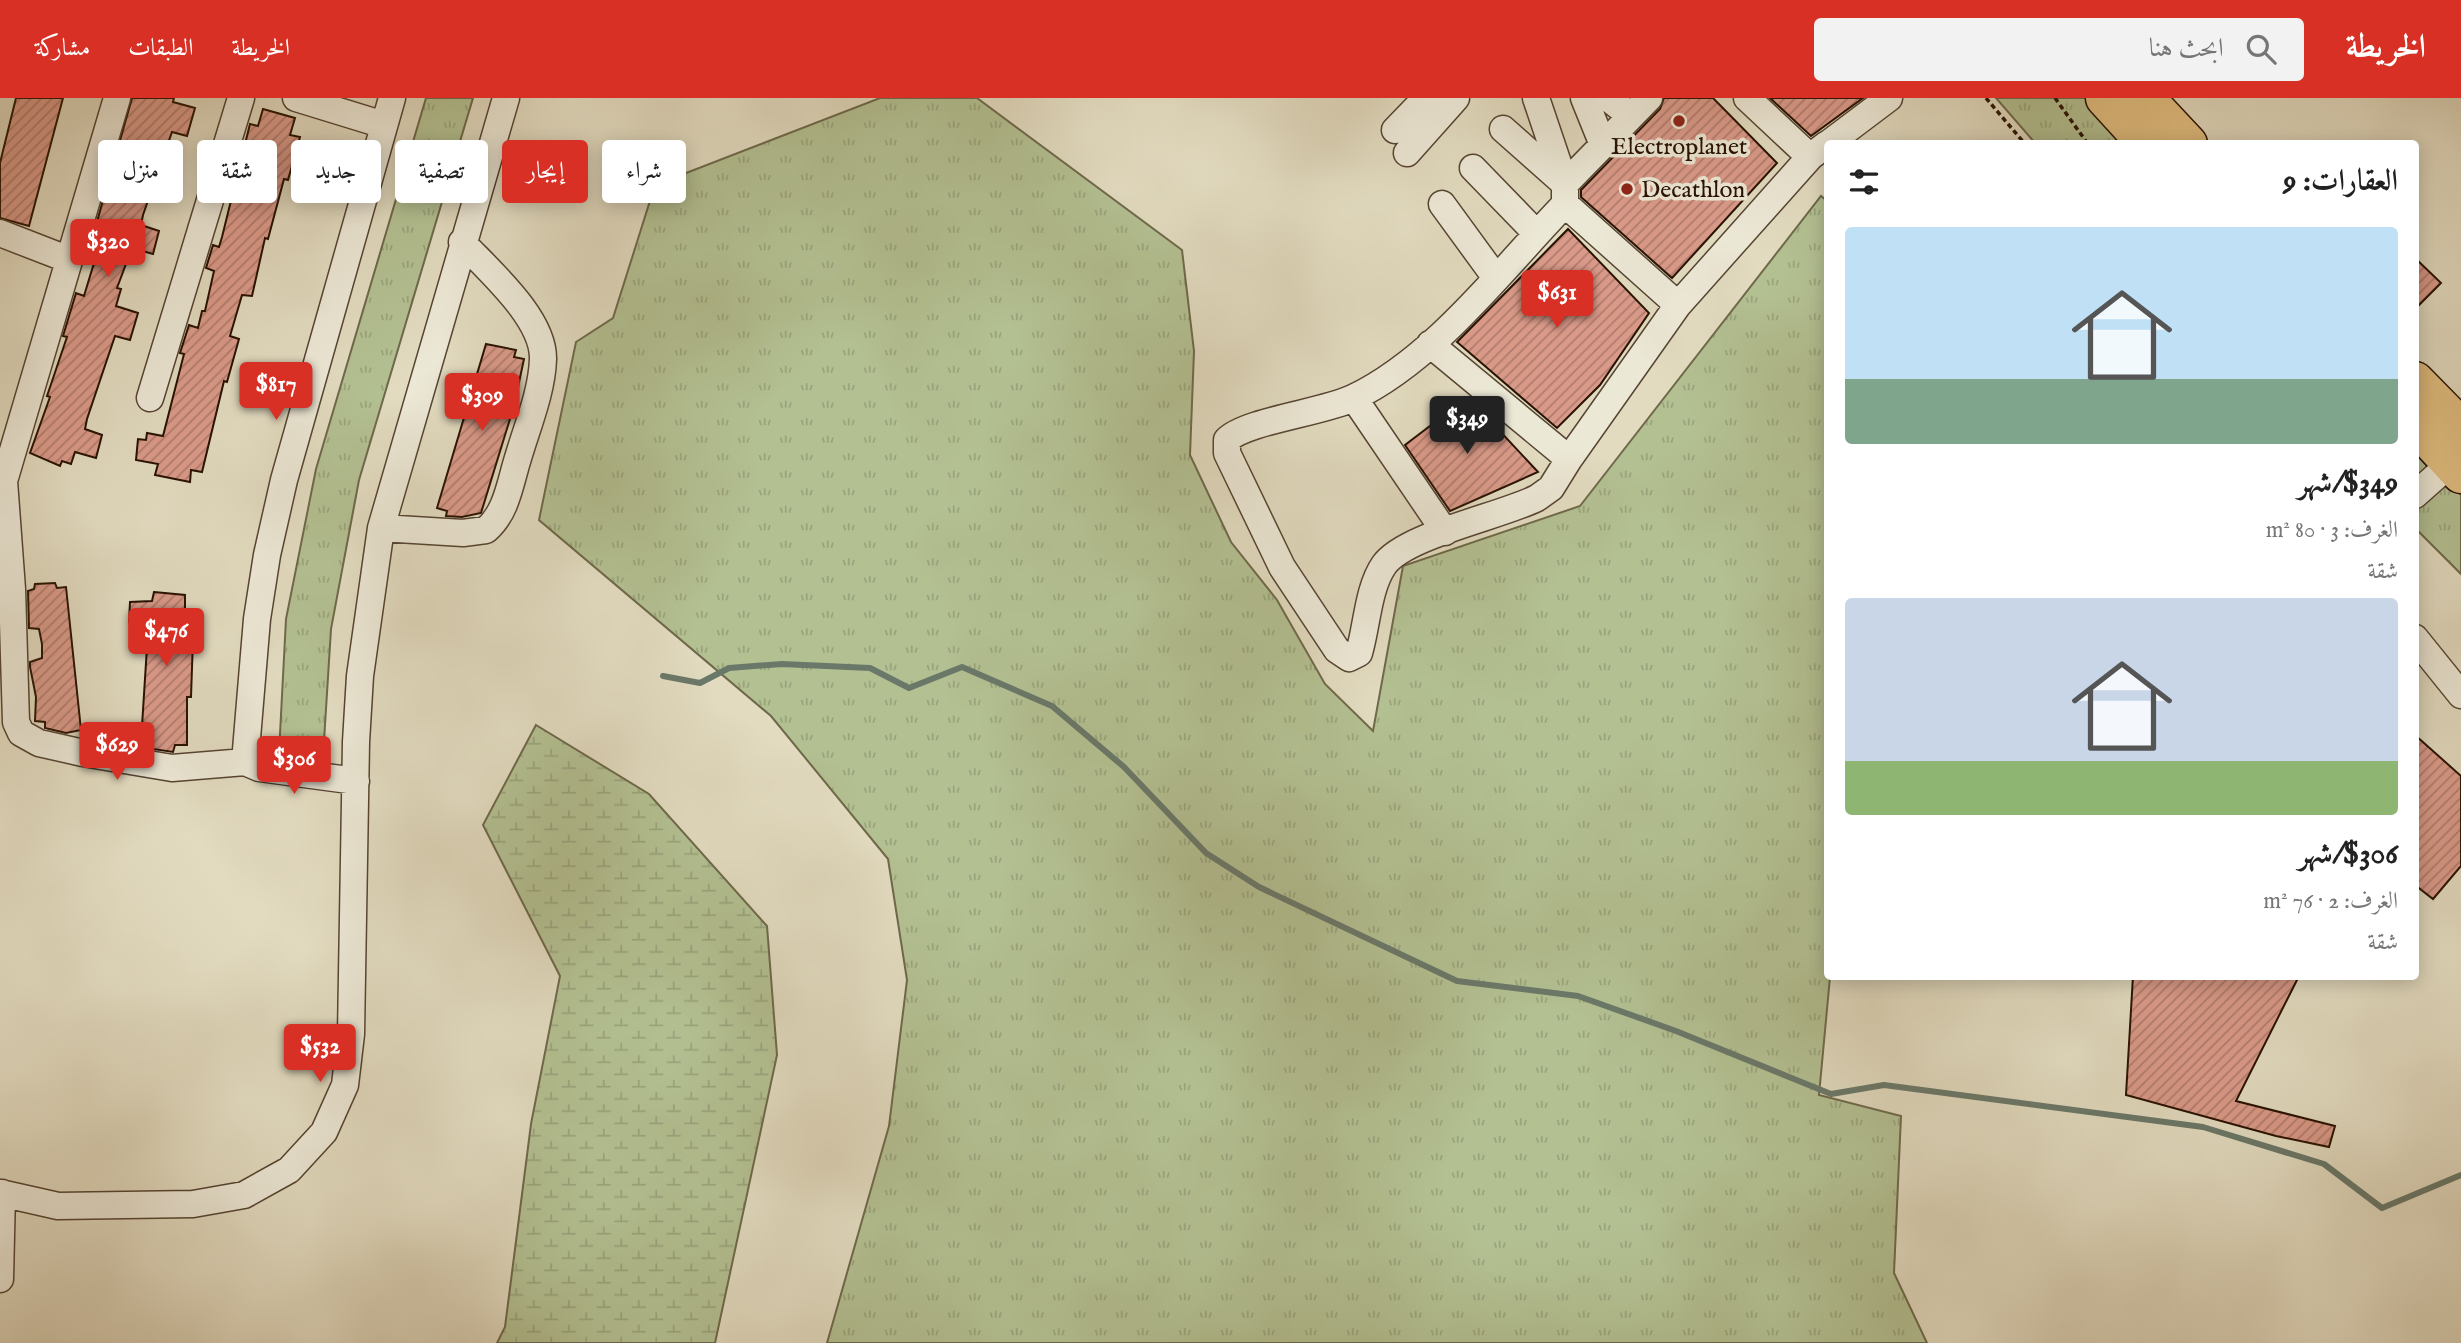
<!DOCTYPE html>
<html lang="ar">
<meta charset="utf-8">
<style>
:root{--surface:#fff;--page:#f2f2f2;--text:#222;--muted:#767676;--accent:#d93025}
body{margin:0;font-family:"IM FELL English",Amiri,serif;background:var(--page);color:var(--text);direction:rtl;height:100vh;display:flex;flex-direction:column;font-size:26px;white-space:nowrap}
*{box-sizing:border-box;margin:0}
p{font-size:23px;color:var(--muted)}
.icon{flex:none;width:38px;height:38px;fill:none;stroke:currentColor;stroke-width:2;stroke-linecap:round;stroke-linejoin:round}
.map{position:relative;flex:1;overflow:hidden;direction:ltr}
.details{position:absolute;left:1824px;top:42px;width:595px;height:840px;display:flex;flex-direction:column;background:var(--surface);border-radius:7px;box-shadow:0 4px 18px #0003;direction:rtl}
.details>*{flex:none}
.guide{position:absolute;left:21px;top:42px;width:665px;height:63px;direction:rtl;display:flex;gap:14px}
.price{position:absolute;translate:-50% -60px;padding:0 16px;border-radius:7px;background:var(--accent);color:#fff;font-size:23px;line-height:46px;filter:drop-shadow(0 2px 4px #0008)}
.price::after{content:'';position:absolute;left:50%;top:42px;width:21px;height:16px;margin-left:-10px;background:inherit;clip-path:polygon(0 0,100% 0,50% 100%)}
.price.current{background:#222;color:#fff}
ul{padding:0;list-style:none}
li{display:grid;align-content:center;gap:14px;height:371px;padding:0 21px}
li span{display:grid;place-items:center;height:217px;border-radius:7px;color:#555}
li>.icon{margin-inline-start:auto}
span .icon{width:126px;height:126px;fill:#fffc;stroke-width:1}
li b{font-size:30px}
h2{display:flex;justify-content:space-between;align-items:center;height:84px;padding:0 21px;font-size:30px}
.chip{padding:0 24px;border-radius:7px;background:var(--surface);box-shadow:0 4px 18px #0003;font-size:24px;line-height:63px}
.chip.current{background:var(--accent);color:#fff}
header{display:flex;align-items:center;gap:42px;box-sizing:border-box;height:98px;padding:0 35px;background:var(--accent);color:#fff}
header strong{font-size:33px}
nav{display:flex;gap:38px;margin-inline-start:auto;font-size:24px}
.search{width:490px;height:63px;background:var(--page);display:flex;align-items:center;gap:18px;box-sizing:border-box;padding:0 24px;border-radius:7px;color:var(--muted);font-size:26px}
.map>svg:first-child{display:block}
.grass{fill:url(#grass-tufts);stroke:#6e694a;stroke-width:2}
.wetland{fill:url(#wetland-marsh);stroke:#6e694a;stroke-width:2}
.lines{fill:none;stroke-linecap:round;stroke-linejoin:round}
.stream{stroke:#6a7869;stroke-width:6}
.building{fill:url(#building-hatch);stroke:#281202;stroke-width:2}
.minor-casing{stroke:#564432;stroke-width:29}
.highway-casing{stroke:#281202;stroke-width:41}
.path{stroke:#281202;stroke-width:3.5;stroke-dasharray:5 3.5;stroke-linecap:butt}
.minor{stroke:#ece8d6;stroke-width:26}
.highway{stroke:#e1be80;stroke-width:38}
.poi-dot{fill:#8f2418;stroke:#ece8d6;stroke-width:2.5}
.labels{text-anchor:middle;stroke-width:7;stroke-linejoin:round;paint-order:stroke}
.poi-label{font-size:24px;fill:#281202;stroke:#ece8d6}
</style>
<header>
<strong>الخريطة</strong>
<div class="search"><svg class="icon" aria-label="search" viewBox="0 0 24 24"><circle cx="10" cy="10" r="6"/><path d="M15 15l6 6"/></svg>ابحث هنا</div>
<nav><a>الخريطة</a><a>الطبقات</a><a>مشاركة</a></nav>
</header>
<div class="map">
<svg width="2461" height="1245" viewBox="0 0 2461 1245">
<defs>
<pattern id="grass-tufts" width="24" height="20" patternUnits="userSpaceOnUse" patternTransform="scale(1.75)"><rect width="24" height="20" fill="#b3c092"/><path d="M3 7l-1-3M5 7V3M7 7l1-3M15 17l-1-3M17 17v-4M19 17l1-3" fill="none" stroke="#9aa47c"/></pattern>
<pattern id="wetland-marsh" width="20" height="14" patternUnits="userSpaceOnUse" patternTransform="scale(1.75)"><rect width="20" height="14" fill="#b3c092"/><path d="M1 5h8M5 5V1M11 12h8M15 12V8" fill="none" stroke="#9aa47c"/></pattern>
<pattern id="building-hatch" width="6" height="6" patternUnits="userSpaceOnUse" patternTransform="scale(1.75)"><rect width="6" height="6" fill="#da9a89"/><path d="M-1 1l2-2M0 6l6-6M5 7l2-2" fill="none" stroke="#b17c6e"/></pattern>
</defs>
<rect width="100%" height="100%" fill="#e2dbc0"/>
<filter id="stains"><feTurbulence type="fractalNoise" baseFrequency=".00286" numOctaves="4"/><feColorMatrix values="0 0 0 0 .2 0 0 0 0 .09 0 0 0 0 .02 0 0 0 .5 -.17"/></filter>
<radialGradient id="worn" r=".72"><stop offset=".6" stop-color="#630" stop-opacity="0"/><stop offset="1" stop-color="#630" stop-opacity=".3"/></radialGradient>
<path class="grass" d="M426,0H473L359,382L331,531L323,659L279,655L286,521L316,371Z
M880,0H977L1182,152L1194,253L1190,357L1231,444L1277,502L1325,586L1373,633L1403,468L1580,408L1821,98L1827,103V878L1830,879L1819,997L1901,1018L1894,1175L1927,1245H827L889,1028L907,882L888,761L771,618L539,422L576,244L613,220L655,87Z
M1996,0H2092L2134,45H2035Z
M2415,348L2461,397V476L2419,434L2415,436Z"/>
<path class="wetland" d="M536,627L649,696L767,828L777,957L715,1245H497L505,1229L531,1026L560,878L483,727Z"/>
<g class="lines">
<path class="stream" d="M663,578L700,585L729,570L782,566L870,570L909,590L962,569L1052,608L1124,669L1206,755L1259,789L1457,883L1578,898L1676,933L1831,996L1884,987L2203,1029L2324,1066L2382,1110L2461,1077"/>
</g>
<path class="building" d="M16,0H63L29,128L0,120V65Z
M132,0H174L173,4L195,10L187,38L172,34L143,117L141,127L159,133L153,156L132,150L117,190L121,191L116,208L138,215L130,242L115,238L87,321L85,331L102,337L96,360L75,354L71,366L62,363L60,368L30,355L50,299L47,298L67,239L63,238L76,195L84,198L97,155L89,152Z
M1664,0H1713L1777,65L1672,180L1581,99V92L1660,11Z
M1770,0H1863L1811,38Z
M263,11L295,20L290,37L300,39L288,82L284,81L268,141L265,140L252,198L242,197L230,238L239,241L227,284L224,283L202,374L191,372L190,384L155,377L158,366L136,362L138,341L146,342L147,335L163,338L184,256L180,255L189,227L198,230L202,213H205L214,173L206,170L213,147L219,149L222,139L250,26L258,28Z
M1568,131L1649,215L1600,287L1557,330L1457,244Z
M2415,160L2441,185L2415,211Z
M486,246L516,252L514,259L524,261L514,308L481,415L462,419L446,418L447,413L437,410Z
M1468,299L1538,374L1450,413L1405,347Z
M55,485L57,490L66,489L81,632L66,635L45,630V624L35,623L36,599L30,569V564L42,560V546L39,531L29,530L28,493L34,491L35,486Z
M154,494L185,497V511L194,512L191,599H187V647H175L173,654L153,651V643L141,644L148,533L135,530V524H129L130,504L152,503Z
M2415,637L2461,678V768L2433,801L2415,787Z
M2133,878H2299L2236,1003L2335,1028L2329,1049L2276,1038L2126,997Z"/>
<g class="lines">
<g class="minor-casing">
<path id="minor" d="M117,0L4,383L12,491L16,624L21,635L39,645L83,655L172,670L245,664L259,670L356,683
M296,0L384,27
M1536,0L1565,86V106L1678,207
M1584,0L1603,47
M1608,0L1631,18
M1747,0L1810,59
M1503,31L1565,86L1649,0
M1395,32L1426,0
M1828,46L1889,0
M1407,55L1456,0
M1473,70L1536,135
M1442,106L1496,180
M0,135L67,161
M1430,246L1569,361L1551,390L1537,400C1502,418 1405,437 1384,467C1368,490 1367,528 1359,555L1349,560L1337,552L1282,469L1227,355V342C1245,323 1325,314 1353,300C1435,261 1503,170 1565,106
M150,300L241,0
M1354,300L1445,434
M1569,361L1678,207L1810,59L1827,46
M2415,397L2451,365
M381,430L463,435L486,432C507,414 510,385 518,360C527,329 542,294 543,261C544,220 488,172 462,144
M2415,540L2461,597
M245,664L257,521L267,457L284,382L392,0
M0,1095L58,1108L193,1106L244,1097L289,1072L324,1034L345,987L351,936L356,644L360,578L381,430L506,0
M0,1181L2,1095"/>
</g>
<g class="highway-casing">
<path id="highway" d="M2105,0L2147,46
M2145,0L2188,46
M2415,283L2461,330
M2415,326L2461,376"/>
</g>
<path class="path" d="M1986,0L2025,46
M2055,0L2088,46"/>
<use href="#minor" class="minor"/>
<use href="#highway" class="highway"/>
</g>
<g class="poi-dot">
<circle cx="1679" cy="23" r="7"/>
<circle cx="1627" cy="91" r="7"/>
</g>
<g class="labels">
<g class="poi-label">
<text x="1679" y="56">Electroplanet</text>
<text x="1641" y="99" text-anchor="start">Decathlon</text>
</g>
</g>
<rect width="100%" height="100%" filter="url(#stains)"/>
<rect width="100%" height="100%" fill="url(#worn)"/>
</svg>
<b class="price" style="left:108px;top:181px">$320</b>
<b class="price" style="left:1557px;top:232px">$631</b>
<b class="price" style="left:276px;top:324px">$817</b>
<b class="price" style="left:482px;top:335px">$309</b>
<b class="price current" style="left:1467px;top:358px">$349</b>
<b class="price" style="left:166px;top:570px">$476</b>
<b class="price" style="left:117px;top:684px">$629</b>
<b class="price" style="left:294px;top:698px">$306</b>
<b class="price" style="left:320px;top:986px">$532</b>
<div class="guide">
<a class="chip">شراء</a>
<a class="chip current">إيجار</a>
<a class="chip">تصفية</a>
<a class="chip">جديد</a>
<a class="chip">شقة</a>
<a class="chip">منزل</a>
</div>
<section class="details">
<h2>العقارات: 9<svg class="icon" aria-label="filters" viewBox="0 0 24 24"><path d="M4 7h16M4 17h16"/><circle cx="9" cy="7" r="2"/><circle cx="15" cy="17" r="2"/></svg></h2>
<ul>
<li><span style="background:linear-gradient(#bfe0f5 70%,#7fa58c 0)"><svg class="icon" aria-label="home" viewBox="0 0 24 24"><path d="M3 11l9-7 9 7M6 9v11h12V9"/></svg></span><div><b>$349/شهر</b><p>الغرف: 3 · 80 m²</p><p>شقة</p></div></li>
<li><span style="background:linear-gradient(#c9d6e8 75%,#8fb573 0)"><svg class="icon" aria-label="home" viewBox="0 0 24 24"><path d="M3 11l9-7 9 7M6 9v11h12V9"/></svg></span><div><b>$306/شهر</b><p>الغرف: 2 · 76 m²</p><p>شقة</p></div></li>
</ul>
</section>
</div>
